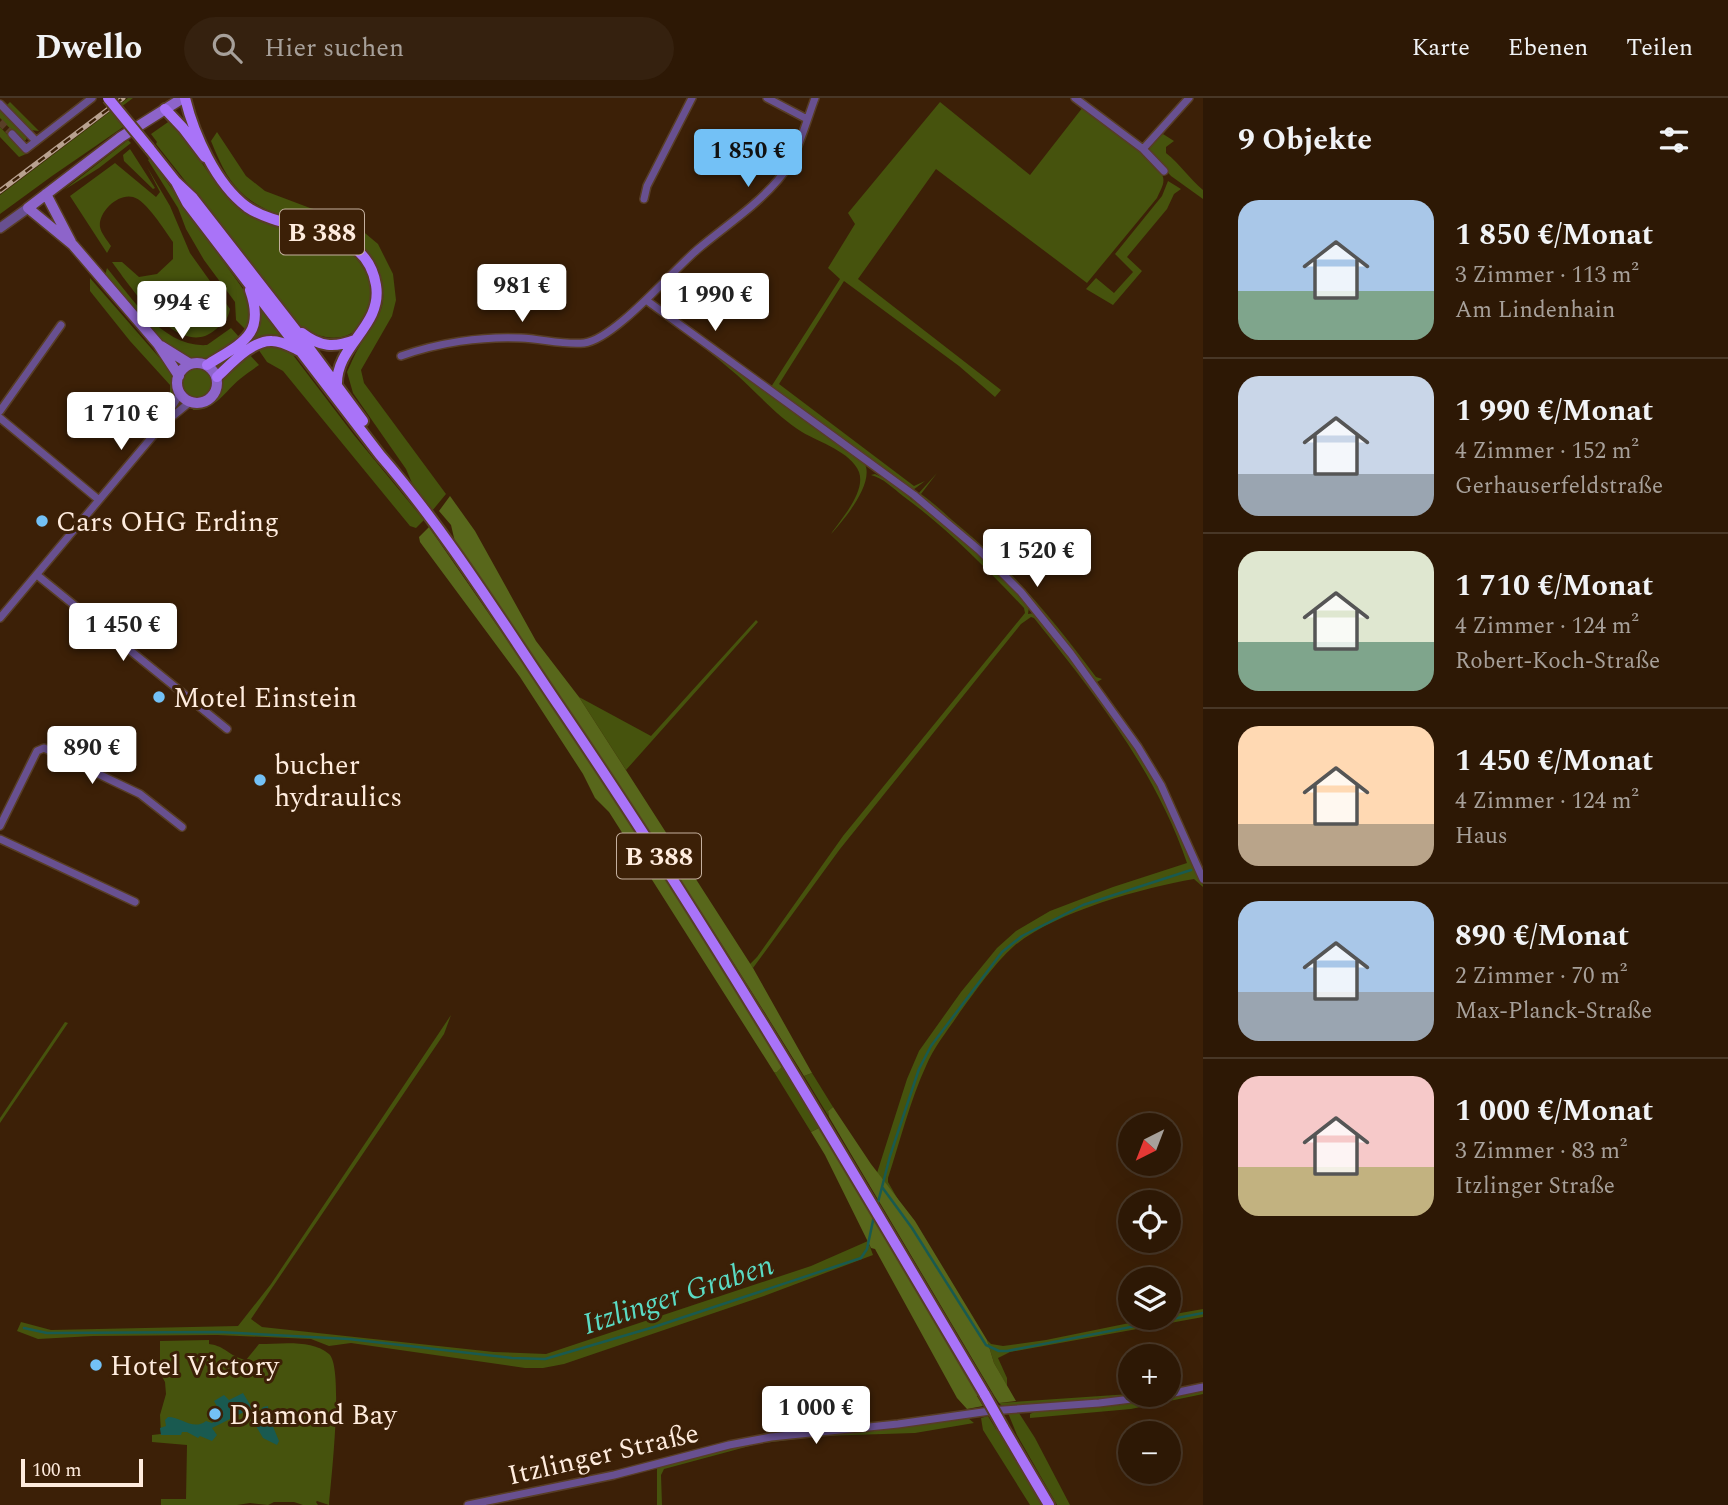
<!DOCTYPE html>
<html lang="de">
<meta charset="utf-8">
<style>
:root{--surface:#2d1805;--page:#35210f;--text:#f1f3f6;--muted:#a7a09a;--line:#483727;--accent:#73c1f6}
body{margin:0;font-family:Spectral,serif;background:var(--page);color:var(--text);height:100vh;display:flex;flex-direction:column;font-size:26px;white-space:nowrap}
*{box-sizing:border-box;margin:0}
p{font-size:23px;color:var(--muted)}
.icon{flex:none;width:38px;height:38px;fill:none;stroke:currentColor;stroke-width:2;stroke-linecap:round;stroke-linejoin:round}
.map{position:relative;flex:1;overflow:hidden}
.sheet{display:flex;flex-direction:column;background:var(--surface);width:525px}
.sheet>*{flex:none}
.needle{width:46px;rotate:222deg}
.buttons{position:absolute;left:1118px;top:1015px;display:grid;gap:14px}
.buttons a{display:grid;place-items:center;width:63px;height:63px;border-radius:50%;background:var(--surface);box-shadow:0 7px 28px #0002,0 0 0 2px var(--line);font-size:35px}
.scale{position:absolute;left:21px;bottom:18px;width:122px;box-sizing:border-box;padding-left:7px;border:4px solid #ffecde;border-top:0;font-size:19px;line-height:24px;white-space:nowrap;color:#ffecde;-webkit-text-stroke:5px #3c2007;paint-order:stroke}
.price{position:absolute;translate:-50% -60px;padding:0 16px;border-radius:7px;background:#fff;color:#222;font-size:23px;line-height:46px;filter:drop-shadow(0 2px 4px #0008)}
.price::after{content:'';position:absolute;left:50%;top:42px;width:21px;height:16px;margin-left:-10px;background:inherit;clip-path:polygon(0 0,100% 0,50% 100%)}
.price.selected{background:var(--accent);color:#111}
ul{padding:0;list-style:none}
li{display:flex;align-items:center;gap:21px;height:175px;padding:0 35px}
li+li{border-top:2px solid var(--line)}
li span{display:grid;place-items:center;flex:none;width:196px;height:140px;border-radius:21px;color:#555}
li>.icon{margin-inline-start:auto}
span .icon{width:84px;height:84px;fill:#fffc;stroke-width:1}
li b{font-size:30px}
h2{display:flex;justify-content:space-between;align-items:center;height:84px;padding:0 35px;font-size:30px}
header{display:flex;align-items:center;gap:42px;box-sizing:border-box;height:98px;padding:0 35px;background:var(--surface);border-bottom:2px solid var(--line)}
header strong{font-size:33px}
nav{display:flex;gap:38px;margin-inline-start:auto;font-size:24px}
.search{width:490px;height:63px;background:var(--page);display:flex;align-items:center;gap:18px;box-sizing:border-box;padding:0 24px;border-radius:38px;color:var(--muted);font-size:26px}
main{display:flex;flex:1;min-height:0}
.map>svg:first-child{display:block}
.green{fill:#46530d}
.forest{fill:#58671b}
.water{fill:#195a50}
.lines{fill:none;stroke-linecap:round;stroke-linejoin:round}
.stream{stroke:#195a50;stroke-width:2.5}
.minor-tunnel{stroke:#593f27;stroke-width:7;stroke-dasharray:7 3.5;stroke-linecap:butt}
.minor-casing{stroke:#573d25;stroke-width:10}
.tertiary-casing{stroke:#573d25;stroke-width:12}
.secondary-casing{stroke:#573d25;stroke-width:13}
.primary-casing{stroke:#573d25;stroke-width:14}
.minor{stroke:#685090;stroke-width:7}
.tertiary{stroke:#685090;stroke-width:9}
.secondary{stroke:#8d64ca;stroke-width:10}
.primary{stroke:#a973f8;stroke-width:10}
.rail-casing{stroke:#b8a18f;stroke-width:5}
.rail{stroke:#3c2007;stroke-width:2.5;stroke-dasharray:8;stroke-linecap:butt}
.primary-bridge-casing{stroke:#573d25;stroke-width:14;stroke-linecap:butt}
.primary-bridge{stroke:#a973f8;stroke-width:10}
.poi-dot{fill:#73c1f6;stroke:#3c2007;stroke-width:2.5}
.labels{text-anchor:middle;stroke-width:6;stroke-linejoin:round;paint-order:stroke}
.shield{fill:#3c2007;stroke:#c4af9e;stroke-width:2}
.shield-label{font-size:26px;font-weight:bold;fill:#ffecde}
.poi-label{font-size:28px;fill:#ffecde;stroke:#3c2007;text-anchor:start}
.street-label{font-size:28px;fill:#ffecde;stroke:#3c2007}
.water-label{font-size:30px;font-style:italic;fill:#5adbc4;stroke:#3c2007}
</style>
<header>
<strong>Dwello</strong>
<div class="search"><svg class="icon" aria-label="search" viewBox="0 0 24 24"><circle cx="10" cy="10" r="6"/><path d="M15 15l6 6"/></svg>Hier suchen</div>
<nav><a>Karte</a><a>Ebenen</a><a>Teilen</a></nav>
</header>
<main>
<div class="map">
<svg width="1203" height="1407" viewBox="0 0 1203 1407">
<rect width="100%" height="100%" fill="#3c2007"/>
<path class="green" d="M128,0H133L121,9L132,23L52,78L0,116V97Z
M10,4L39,33L30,32L6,8Z
M940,4L1030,77L1083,9C1100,22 1158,60 1163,79C1165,86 1160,93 1157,100L1087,185L936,71L858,181L1001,292L995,299L959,268L844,183L779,286L914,388L925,383L913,392L771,289L840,181L828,170L855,126L848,115Z
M0,11L27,38L26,42L22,43L0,20Z
M171,22C193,48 217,95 245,113C255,119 268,126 279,129C306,137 336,136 356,160C395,204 355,267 299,227L156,46L157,44L151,36Z
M0,29L26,56L19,59L0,39Z
M217,34L246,78L265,93L310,110L347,120L378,146L393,176L396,202L392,218L361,272L364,285L446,396L432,413L412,385L406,371L353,295L347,274C351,266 354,257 359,249C367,234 381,221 383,202C384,188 380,172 372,161C341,115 293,131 253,104C230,89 221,67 211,43Z
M1163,36L1174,43L1166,49V55C1180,66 1189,80 1203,92V101L1171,78L1149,54L1150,47Z
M128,42L131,45L99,70L64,92Z
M130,51L155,90L153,91L124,63L123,57Z
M150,60L248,198L253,213L247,233L236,222L235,204L204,162L186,131L178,110L148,62Z
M115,65L156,99L160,94L147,69L170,108L190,155L230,211C228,222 223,225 215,232C179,263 130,188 112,164H122L139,179L157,176L173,161V144C165,133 146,102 133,99C118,95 98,114 100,129C101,135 107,142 111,148L107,155L70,98Z
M1168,83L1181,91L1174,96L1167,111L1127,159L1142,173L1113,207L1086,191L1096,180L1114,195L1133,174L1115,156L1162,98Z
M107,170C132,200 163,250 207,247L231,230L240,240L210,261L188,259L172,252L155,236L105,177Z
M90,180L171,273C173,292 176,297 165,313L170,302V287L130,243L90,193Z
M261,206L287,240L277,238L218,272L213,266C238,251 263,240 261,206Z
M670,223L865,366C874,386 844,422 831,436C841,421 866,394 859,374C851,354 819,344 802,334C778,319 758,296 737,277C715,258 692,240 670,223Z
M265,248L282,250L293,257L354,337L424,422L416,430L410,428L283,273L267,264L258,251Z
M249,256L259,267C252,272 246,276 240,281C225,293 215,313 193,312L192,309L208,307L214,303L219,296L222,281Z
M182 285a15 15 0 1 1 30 0a15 15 0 1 1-30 0Z
M937,375L921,396C934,405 946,417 958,427C1012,471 1054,523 1096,579L1102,581L1097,584L1095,583C1041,507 991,455 918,396Z
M875,376C888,381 900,392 911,401C954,432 994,469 1029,509L1028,516L1034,515C1076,567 1121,621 1153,680C1173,714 1182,753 1203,787V789L1194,781C1142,790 1055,814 1014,848C993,867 977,891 960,914C948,932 934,949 926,968C910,1003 900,1043 888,1080V1084L900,1105L877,1075L907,981L919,953L961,894L997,850L1016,833L1050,813L1113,789L1187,765C1156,673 1094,595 1034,520L1031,519L1021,526L840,751L753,870L750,866L757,859L843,738L1025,515L1024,510C986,470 947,430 903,398C893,390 883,380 871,377Z
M756,522L758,524L626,672L579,599L651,638Z
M451,917L444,936L251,1221L262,1229L494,1254L546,1256L811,1168L868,1143L873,1157L764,1198L564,1266L543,1270H525L351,1245L329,1248L311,1241L217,1237L93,1238L38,1241L17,1233L21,1224L51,1232L238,1228L271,1186Z
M65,924L68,925L0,1025V1020Z
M784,967L821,1029L811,1034L774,974H777Z
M812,975L833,1009L828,1013L829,1019L804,978Z
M1203,1211V1219L1010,1254L998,1260L1007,1280V1288L994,1265L987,1242L991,1246L1003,1248L1046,1242L1154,1220H1169V1217Z
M209,1242V1246C226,1248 228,1258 246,1262L259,1246C280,1246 312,1241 329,1256C344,1269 331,1382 329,1407L317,1403L316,1404L318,1407H303L294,1404H274L268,1407L250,1405L237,1407H161V1401H186L187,1347L152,1344V1337L161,1336L160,1317L166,1296L165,1284L160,1275V1243Z
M1203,1292V1296L1131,1311L1030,1320V1316L1038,1312L1136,1304Z
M1130,1296L1149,1297L1019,1308H1002L999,1305Z
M1008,1315H1019L1035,1340L1070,1407H1057L1017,1337Z
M988,1318L996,1331H999L1044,1407H1030L983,1332L981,1320Z
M968,1320L974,1325L915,1335L820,1338L757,1346L664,1371L661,1377L662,1407H657V1370L758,1344Z"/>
<path class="forest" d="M450,398L475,433L536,543L579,599L753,870L812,975L804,978C692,796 576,619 455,444L451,427L439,413Z
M429,429L612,694L784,967L777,974H774L609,714L595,700L583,676L520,579L420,444L419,439Z
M833,1009L871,1066L915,1123L987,1242L994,1265L1016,1303L999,1305L995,1299L829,1019L828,1013Z
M821,1029L979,1297L977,1298L983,1308L967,1311L957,1300L875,1151L871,1150L825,1057L811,1034Z"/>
<path class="water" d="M243,1295L252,1310L212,1330L217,1337L212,1343L200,1338L198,1340L187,1334H182L181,1337H161L160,1330L166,1328L165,1322L168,1319C182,1319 193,1333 206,1323L212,1325L223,1319L214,1303L224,1297L229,1302Z
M268,1308L269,1319L279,1343L277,1347L263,1340L253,1323L263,1309Z"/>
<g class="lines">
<path class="stream" d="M882,1089L890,1058L919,971L931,948L1002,854L1022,838L1083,807L1191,772
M877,1108L882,1089L912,1130L986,1247L999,1253H1007L1203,1215
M24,1230L47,1235L219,1234L349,1241L512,1260L545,1261L654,1229L861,1160L867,1151L874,1118"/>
<path class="minor-tunnel" d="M0,24L12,36"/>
<g class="minor-casing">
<path id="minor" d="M767,0L807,21
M1075,0L1143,51L1189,0
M0,6L36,43
M12,36L26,51L92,0
M1143,51L1164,73
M644,101L647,88L692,0
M646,202L914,397L979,452L1021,494L1071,556L1138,649L1161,687L1203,781
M401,258C437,245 482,238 521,240C542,241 564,247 584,245C614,242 673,172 698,151C724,129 755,109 778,82C797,60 805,27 815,0
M0,313L61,227
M0,320L99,402
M165,324L167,316L180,296
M37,477L227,631
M0,520L162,327L190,304
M0,728L37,653L44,650L140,696L182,729
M0,741L135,804
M1169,1296L1203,1289
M468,1407L614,1377L729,1347L771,1339L898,1326L990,1313L1099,1305L1164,1297"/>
</g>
<g class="tertiary-casing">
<path id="tertiary" d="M0,130L28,110"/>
</g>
<g class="secondary-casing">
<path id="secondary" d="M46,96L71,144
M161,248L190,266
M177 285a20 20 0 1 1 40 0a20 20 0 1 1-40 0Z
M179,278L158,246L73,147L28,110L121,39L183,0"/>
</g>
<g class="primary-casing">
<path id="primary" d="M185,0C194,37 216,86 247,109C288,137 366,124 376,187C383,229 335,247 337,288
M165,11L183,30L205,59
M149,50L176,84L193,100L295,231L363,323
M176,84L187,105L380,357C447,434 502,524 559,608C711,832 847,1064 985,1297
M302,235C320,249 334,250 355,242
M207,267C242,245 266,237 250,192
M217,279C231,266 252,242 272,243C281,243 290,248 298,252
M1003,1329L1049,1407"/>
</g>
<use href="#minor" class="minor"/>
<use href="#tertiary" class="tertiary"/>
<use href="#secondary" class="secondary"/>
<use href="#primary" class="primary"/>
<g class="rail-casing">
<path id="rail" d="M0,93L123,0"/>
</g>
<use href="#rail" class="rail"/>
<g class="primary-bridge-casing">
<path id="primary-bridge" d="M108,0L149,50
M985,1297L1003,1329"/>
</g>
<use href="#primary-bridge" class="primary-bridge"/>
</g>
<g class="poi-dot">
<circle cx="42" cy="423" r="7"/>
<circle cx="159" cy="599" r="7"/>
<circle cx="260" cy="682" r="7"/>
<circle cx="96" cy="1267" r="7"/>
<circle cx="215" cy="1316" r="7"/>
</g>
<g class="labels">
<g class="shield">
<rect x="280" y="111.5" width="84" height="45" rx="5"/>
<rect x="617" y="735.5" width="84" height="45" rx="5"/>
</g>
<g class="shield-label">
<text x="322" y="143">B 388</text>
<text x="659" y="767">B 388</text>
</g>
<g class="poi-label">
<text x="56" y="433">Cars OHG Erding</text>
<text x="173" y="609">Motel Einstein</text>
<text x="274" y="676">bucher<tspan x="274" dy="32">hydraulics</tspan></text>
<text x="110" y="1277">Hotel Victory</text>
<text x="229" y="1326">Diamond Bay</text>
</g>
<g class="street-label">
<text transform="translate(603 1355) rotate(-13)" y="10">Itzlinger Straße</text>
</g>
<g class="water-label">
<text transform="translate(678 1196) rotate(-18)" y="10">Itzlinger Graben</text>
</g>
</g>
</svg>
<div class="buttons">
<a><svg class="needle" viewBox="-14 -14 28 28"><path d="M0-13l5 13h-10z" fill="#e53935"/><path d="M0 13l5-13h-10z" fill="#a7a09a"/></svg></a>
<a><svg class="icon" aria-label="locate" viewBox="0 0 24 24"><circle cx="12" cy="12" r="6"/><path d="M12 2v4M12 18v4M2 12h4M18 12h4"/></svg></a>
<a><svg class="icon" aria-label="layers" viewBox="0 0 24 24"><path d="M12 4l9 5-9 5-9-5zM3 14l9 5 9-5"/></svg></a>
<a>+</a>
<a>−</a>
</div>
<div class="scale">100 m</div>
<b class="price selected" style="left:748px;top:91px">1 850 €</b>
<b class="price" style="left:522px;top:226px">981 €</b>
<b class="price" style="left:715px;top:235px">1 990 €</b>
<b class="price" style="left:182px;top:243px">994 €</b>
<b class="price" style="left:121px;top:354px">1 710 €</b>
<b class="price" style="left:1037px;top:491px">1 520 €</b>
<b class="price" style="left:123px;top:565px">1 450 €</b>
<b class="price" style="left:92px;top:688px">890 €</b>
<b class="price" style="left:816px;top:1348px">1 000 €</b>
</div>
<section class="sheet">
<h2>9 Objekte<svg class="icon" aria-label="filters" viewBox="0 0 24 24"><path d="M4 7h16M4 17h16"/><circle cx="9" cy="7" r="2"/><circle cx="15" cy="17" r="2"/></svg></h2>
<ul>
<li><span style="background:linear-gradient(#a9c7e8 65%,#7fa58c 0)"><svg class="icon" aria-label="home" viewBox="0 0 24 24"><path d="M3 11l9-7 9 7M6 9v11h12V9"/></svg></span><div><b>1 850 €/Monat</b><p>3 Zimmer · 113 m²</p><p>Am Lindenhain</p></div></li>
<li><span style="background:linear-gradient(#c9d6e8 70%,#9aa5b1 0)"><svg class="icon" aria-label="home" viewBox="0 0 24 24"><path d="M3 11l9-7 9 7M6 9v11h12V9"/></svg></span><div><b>1 990 €/Monat</b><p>4 Zimmer · 152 m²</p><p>Gerhauserfeldstraße</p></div></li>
<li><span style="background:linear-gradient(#dfe7d0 65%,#7fa58c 0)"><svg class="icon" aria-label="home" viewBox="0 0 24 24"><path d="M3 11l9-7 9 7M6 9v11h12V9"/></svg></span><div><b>1 710 €/Monat</b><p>4 Zimmer · 124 m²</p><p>Robert-Koch-Straße</p></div></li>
<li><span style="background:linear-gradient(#ffd9b3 70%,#b9a48a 0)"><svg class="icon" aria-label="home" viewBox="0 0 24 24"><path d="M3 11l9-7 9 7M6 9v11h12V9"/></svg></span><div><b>1 450 €/Monat</b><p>4 Zimmer · 124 m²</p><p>Haus</p></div></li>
<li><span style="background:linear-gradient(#a9c7e8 65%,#9aa5b1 0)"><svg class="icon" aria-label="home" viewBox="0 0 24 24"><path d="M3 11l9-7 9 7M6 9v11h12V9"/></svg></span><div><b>890 €/Monat</b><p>2 Zimmer · 70 m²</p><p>Max-Planck-Straße</p></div></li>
<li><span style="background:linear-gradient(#f6c9c9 65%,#c2b280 0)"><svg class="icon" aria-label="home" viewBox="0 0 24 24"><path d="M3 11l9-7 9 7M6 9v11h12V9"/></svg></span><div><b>1 000 €/Monat</b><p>3 Zimmer · 83 m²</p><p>Itzlinger Straße</p></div></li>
</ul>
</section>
</main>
